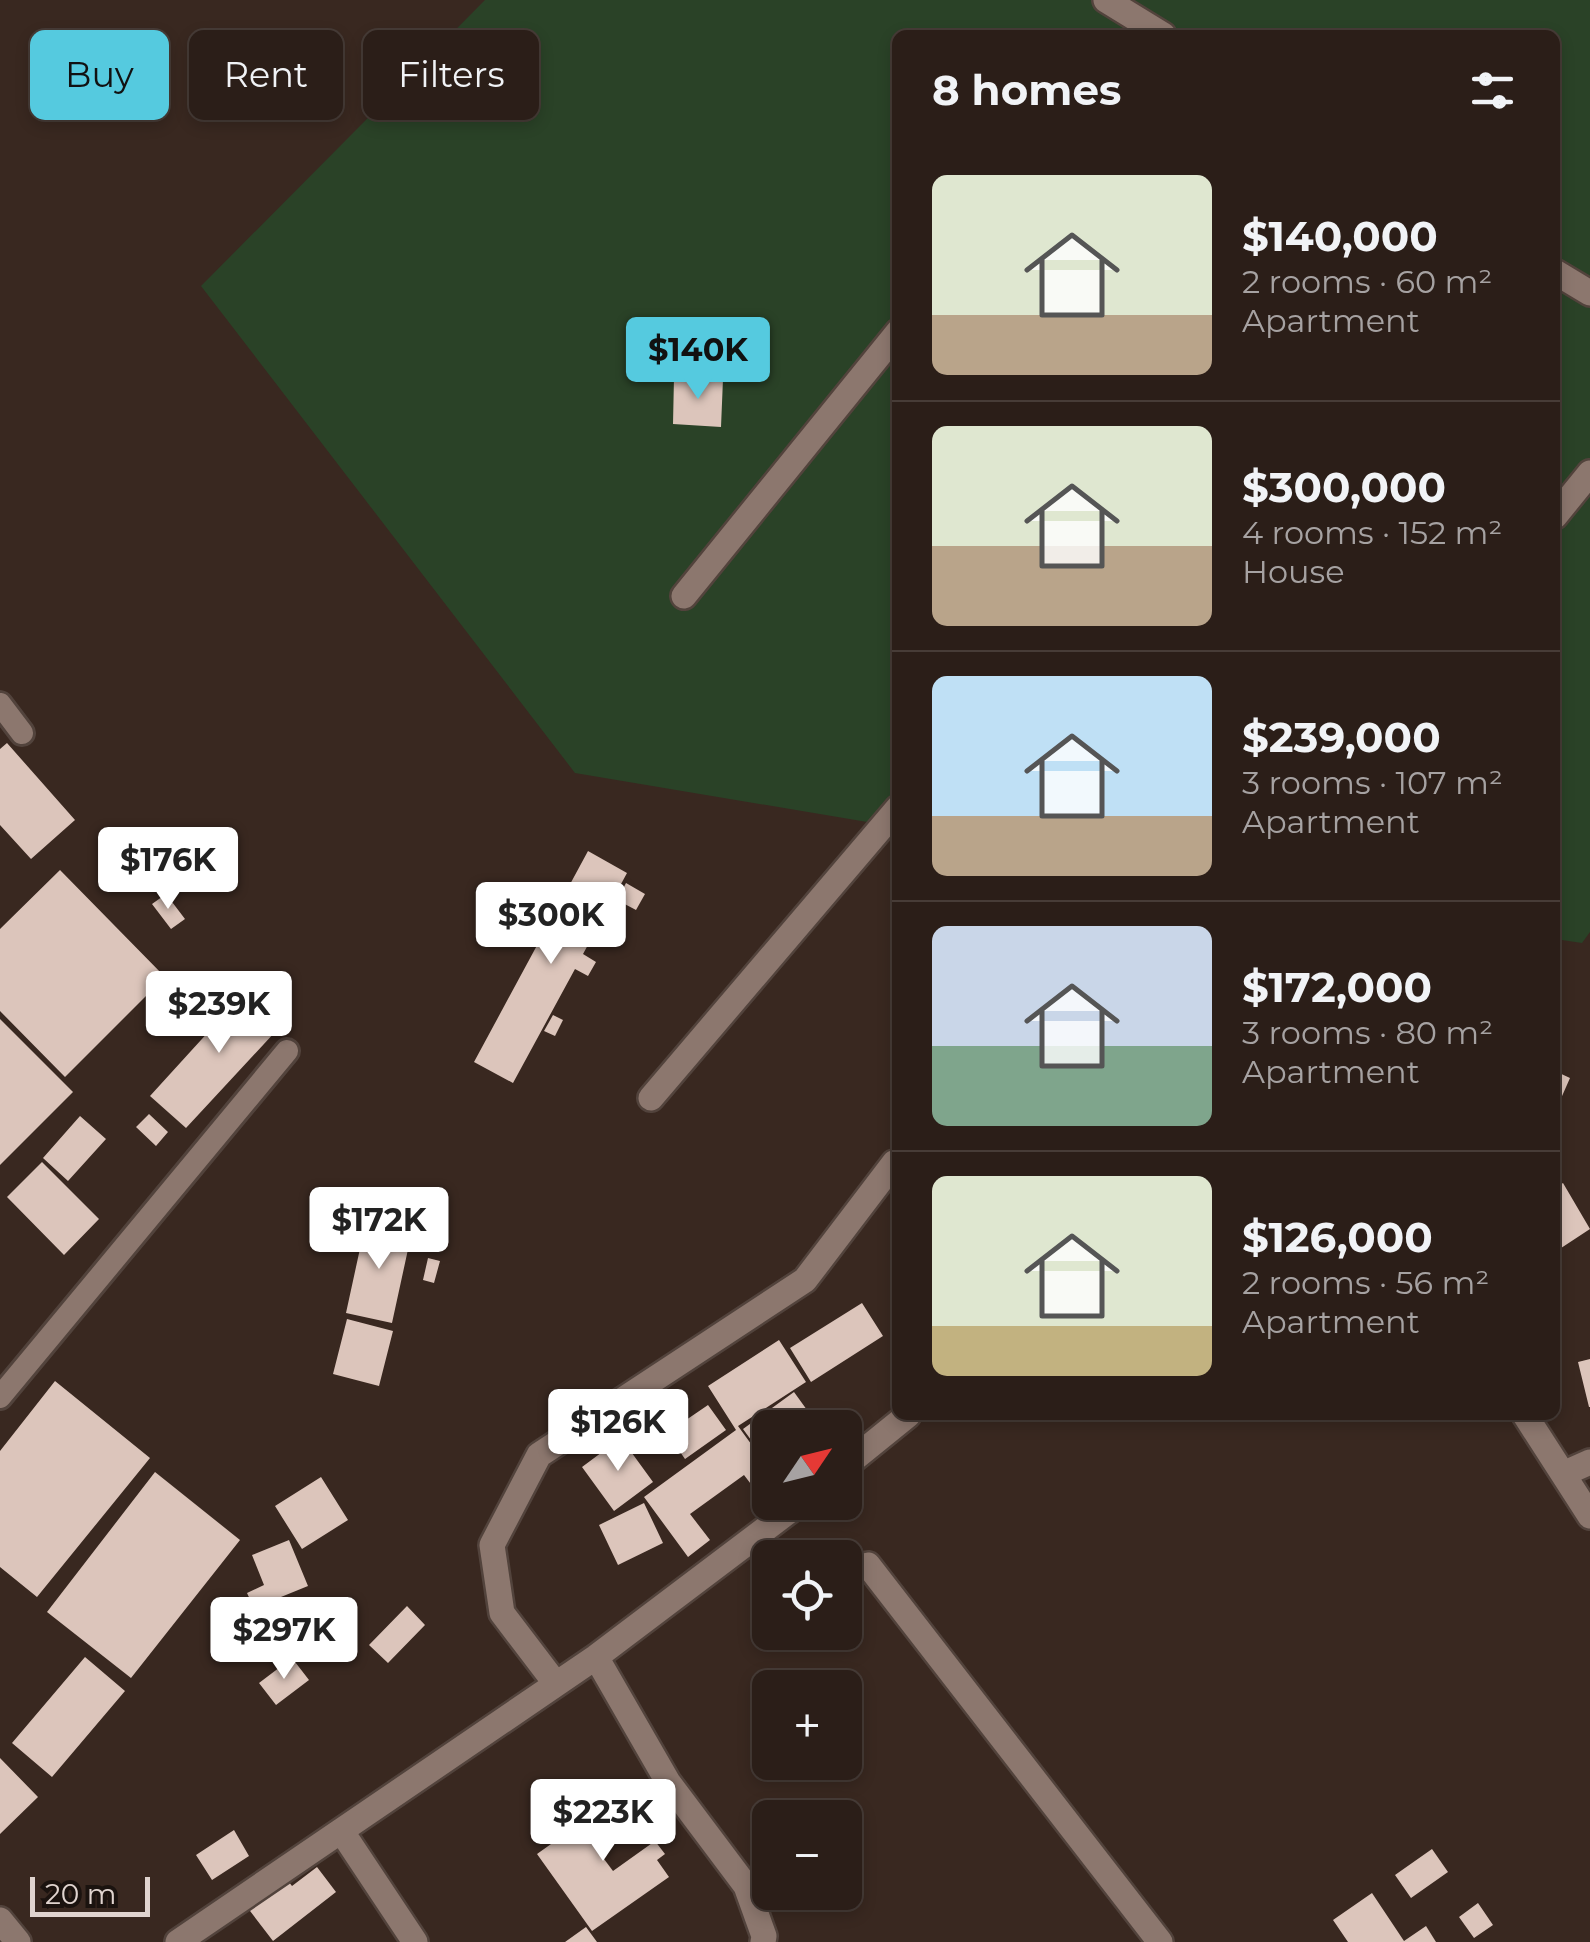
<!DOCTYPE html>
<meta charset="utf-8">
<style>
:root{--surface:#2b1e18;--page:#332721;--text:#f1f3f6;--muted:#a6a2a2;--line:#473c37;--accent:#55cadf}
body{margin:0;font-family:Montserrat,sans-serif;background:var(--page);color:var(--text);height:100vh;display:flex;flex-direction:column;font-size:38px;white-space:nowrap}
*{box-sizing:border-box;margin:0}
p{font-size:32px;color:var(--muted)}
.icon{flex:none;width:55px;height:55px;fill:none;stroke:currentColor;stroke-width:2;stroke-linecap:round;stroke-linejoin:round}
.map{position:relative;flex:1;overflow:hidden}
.sheet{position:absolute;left:892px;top:30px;width:668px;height:1390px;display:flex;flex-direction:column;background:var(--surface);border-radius:15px;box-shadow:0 5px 15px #0003,0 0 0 2px var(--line)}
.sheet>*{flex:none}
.top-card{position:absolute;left:30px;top:30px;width:712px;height:90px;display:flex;gap:20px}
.needle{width:65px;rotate:55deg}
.fabs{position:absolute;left:752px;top:1410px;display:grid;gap:20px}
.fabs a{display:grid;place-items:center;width:110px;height:110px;border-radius:15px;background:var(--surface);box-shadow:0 5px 15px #0003,0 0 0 2px var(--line);font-size:50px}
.scale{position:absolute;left:30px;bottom:25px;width:120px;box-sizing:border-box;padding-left:10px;border:5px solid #e0d4cf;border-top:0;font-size:28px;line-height:35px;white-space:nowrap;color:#e0d4cf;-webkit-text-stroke:8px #1b130f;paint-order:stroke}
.price{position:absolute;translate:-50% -85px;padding:0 22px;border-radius:10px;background:#fff;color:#222;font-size:32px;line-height:65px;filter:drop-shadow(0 2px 5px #0008)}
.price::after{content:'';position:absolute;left:50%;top:60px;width:30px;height:22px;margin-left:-15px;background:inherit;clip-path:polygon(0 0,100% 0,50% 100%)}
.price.current{background:var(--accent);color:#111}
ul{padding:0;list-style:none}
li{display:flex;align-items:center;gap:30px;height:250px;padding:0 40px}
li+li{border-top:2px solid var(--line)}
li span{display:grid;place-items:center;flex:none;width:280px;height:200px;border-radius:15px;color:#555}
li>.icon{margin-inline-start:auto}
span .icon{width:120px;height:120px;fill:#fffc;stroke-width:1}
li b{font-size:42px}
h2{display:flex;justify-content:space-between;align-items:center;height:120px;padding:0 40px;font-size:42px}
.tag{padding:0 35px;border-radius:15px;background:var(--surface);box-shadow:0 5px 15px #0003,0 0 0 2px var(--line);font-size:35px;line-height:90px}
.tag.current{background:var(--accent);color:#111}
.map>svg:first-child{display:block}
.green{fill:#2a4227}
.building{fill:#dcc5bb}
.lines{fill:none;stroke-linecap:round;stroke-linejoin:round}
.lane-casing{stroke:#52433c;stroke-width:28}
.street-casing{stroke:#52433c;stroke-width:30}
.lane{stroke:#8c776e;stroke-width:22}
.street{stroke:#8c776e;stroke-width:25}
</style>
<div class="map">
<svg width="1590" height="1942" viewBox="0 0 1590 1942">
<rect width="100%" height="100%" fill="#392820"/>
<path class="green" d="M485,0H1590V932L1582,943L1555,939V35H898L897,827L575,773L201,286Z"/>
<path class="building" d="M674,377L723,379L721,427L673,424Z
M7,743L75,820L31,859L0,825V749Z
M588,851L627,873L583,954L596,962L588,976L575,969L513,1083L474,1062Z
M60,870L165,977L65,1077L0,1011V929Z
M626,883L645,894L636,910L617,900Z
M166,894L185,919L171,929L152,904Z
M252,984L288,1018L186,1128L150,1096Z
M553,1015L563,1020L555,1036L544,1031Z
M0,1019L73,1092L0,1165Z
M1555,1071L1570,1078L1555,1112Z
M149,1114L168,1132L156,1146L136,1127Z
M80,1116L106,1139L68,1181L43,1158Z
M42,1162L99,1219L64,1255L7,1197Z
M1563,1183L1590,1229L1555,1252V1188Z
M366,1221L412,1231L392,1323L346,1313Z
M428,1258L440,1261L434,1283L423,1280Z
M862,1303L883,1336L811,1382L790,1348Z
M347,1319L393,1331L379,1386L333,1374Z
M779,1340L806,1382L738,1426L770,1470V1501L766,1504L744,1475L690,1514L710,1540L688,1557L644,1497L736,1430L708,1386Z
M1590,1359V1407H1589L1578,1362Z
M55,1381L150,1458L37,1597L0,1567V1451Z
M794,1392L820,1428H770V1466L743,1429Z
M708,1405L726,1430L685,1459L667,1433Z
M621,1438L653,1482L614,1511L582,1467Z
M155,1472L240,1540L131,1678L47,1612Z
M321,1477L348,1520L302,1549L275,1506Z
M644,1503L663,1543L618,1565L599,1525Z
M289,1540L308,1586L254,1608L247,1593L264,1585L252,1555Z
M407,1606L425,1625L388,1663L369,1645Z
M85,1657L125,1691L52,1777L12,1743Z
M292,1658L309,1680L276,1705L259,1683Z
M0,1758L38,1797L0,1834Z
M631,1787L647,1809L595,1847L613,1871L655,1841L665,1854L657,1860L669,1877L592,1931L537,1854Z
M234,1830L249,1856L212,1880L196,1855Z
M1432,1849L1448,1872L1411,1898L1395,1875Z
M317,1867L336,1892L273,1941L247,1907L285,1877L292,1886Z
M1372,1893L1404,1941L1426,1926L1436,1942H1348L1333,1920Z
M1478,1903L1493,1925L1474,1938L1459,1917Z
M586,1927L597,1942H565Z"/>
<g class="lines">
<g class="lane-casing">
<path id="lane" d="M0,704L22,733
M0,1397L287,1051"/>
</g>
<g class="street-casing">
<path id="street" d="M1106,0L1163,35
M1555,272L1590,293
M1555,516L1590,473
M684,596L898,332
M651,1098L898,808
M1525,1415L1590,1516
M845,1466L908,1415
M1563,1474L1590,1462
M868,1565L1160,1942
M596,1657L668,1782L746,1886L764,1936L763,1942
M556,1684L502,1613L492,1545L539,1455L805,1280L894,1163
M342,1832L415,1942
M0,1920L18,1942
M178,1942L596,1657L801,1502"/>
</g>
<use href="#lane" class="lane"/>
<use href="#street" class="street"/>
</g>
</svg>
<div class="fabs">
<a><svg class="needle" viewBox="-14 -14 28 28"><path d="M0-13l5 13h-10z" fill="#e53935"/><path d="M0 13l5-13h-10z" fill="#a6a2a2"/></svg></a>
<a><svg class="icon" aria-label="locate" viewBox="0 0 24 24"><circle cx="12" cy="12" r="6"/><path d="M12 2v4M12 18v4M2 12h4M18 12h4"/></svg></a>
<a>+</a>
<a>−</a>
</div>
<div class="scale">20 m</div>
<b class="price current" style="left:698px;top:402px">$140K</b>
<b class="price" style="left:168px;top:912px">$176K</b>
<b class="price" style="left:551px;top:967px">$300K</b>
<b class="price" style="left:219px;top:1056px">$239K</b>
<b class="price" style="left:379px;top:1272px">$172K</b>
<b class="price" style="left:618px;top:1474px">$126K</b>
<b class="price" style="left:284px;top:1682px">$297K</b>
<b class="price" style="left:603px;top:1864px">$223K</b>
<div class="top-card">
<a class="tag current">Buy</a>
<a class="tag">Rent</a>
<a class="tag">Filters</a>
</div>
<section class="sheet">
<h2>8 homes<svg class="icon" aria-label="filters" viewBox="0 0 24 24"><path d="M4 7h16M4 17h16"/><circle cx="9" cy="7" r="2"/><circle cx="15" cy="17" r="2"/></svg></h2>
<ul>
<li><span style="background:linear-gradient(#dfe7d0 70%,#b9a48a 0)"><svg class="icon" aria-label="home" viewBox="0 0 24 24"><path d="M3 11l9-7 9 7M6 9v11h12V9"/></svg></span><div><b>$140,000</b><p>2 rooms · 60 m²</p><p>Apartment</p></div></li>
<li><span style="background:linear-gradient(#dfe7d0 60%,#b9a48a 0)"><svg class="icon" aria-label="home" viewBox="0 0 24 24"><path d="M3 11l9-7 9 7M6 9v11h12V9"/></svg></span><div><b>$300,000</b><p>4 rooms · 152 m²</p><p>House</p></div></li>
<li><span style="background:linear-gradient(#bfe0f5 70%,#b9a48a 0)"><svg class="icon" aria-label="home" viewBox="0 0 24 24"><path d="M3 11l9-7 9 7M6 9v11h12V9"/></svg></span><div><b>$239,000</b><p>3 rooms · 107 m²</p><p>Apartment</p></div></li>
<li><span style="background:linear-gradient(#c9d6e8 60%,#7fa58c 0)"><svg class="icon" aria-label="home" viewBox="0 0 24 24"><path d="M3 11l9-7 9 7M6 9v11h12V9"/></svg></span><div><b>$172,000</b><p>3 rooms · 80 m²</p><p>Apartment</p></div></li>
<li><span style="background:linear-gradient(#dfe7d0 75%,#c2b280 0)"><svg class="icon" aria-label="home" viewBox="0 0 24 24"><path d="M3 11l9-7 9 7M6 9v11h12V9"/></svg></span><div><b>$126,000</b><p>2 rooms · 56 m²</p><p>Apartment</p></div></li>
</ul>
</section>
</div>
